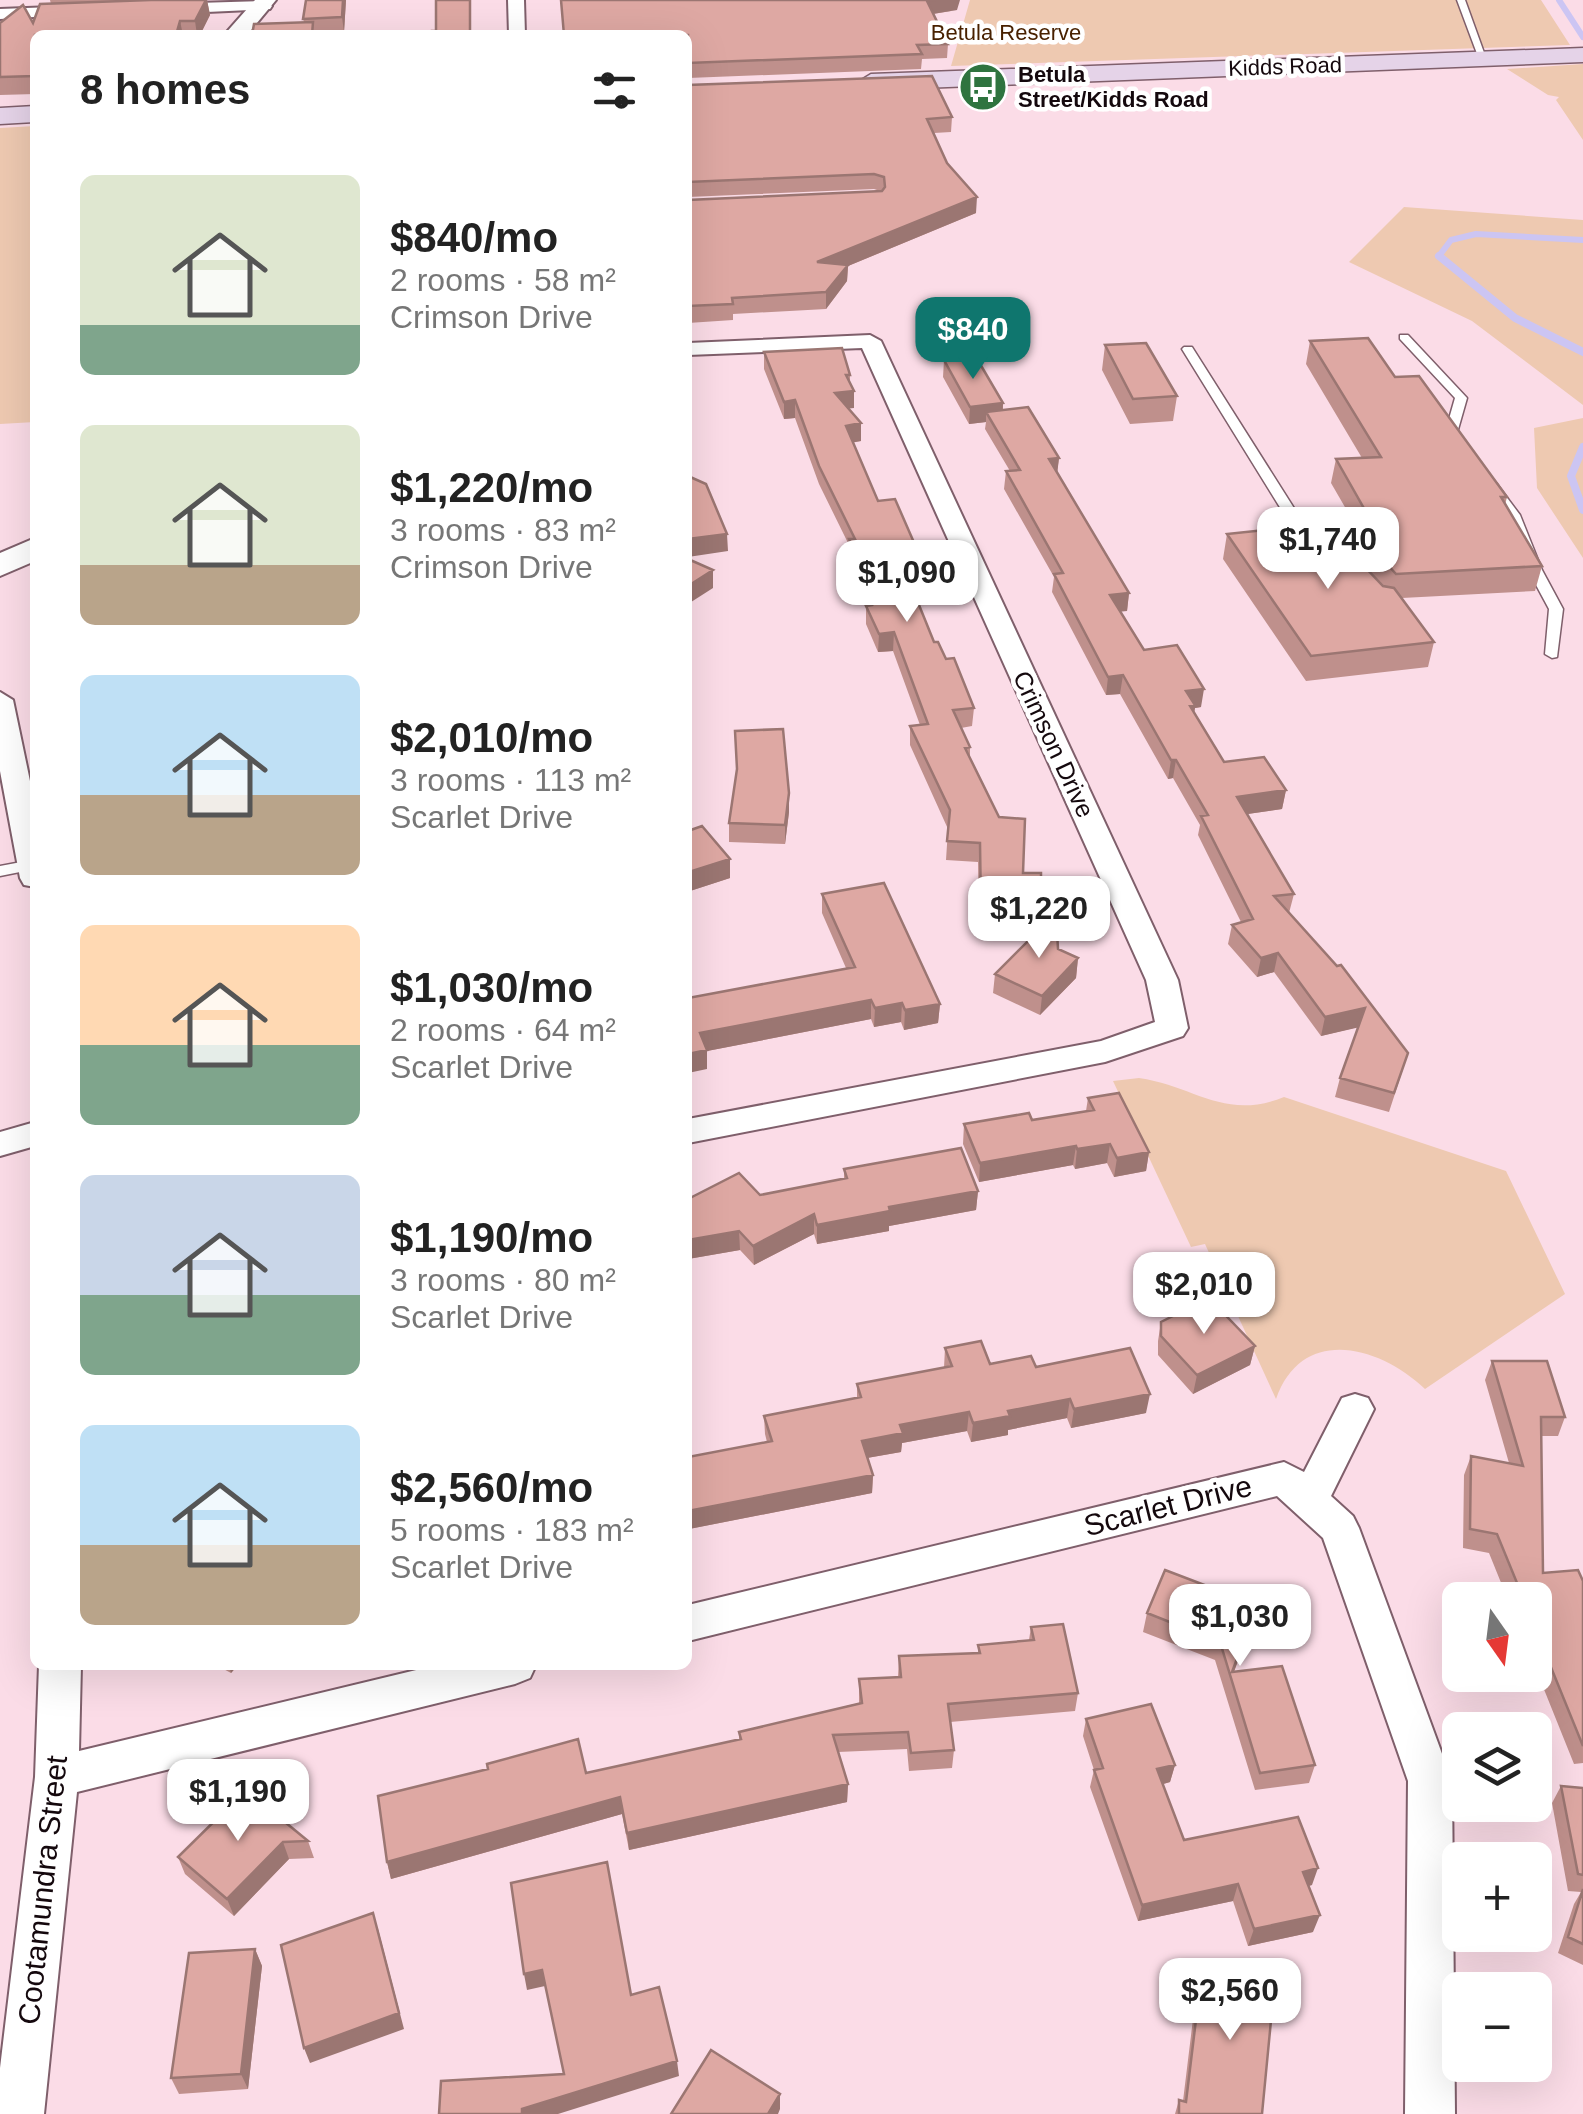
<!DOCTYPE html>
<meta charset="utf-8">
<style>
:root{--surface:#fff;--page:#f6f6f6;--text:#222;--muted:#767676;--accent:#0f766e}
body{margin:0;font-family:Helvetica,sans-serif;background:var(--page);color:var(--text);height:100vh;display:flex;flex-direction:column;font-size:38px;white-space:nowrap}
*{box-sizing:border-box;margin:0}
p{font-size:32px;color:var(--muted)}
.icon{flex:none;width:55px;height:55px;fill:none;stroke:currentColor;stroke-width:2;stroke-linecap:round;stroke-linejoin:round}
.map{position:relative;flex:1;overflow:hidden}
.sheet{position:absolute;left:30px;top:30px;width:662px;height:1640px;display:flex;flex-direction:column;background:var(--surface);border-radius:15px;box-shadow:0 10px 40px #0002}
.sheet>*{flex:none}
.needle{width:65px;rotate:166deg}
.controls{position:absolute;left:1442px;top:1582px;display:grid;gap:20px}
.controls a{display:grid;place-items:center;width:110px;height:110px;border-radius:15px;background:var(--surface);box-shadow:0 10px 40px #0002;font-size:50px}
.price{position:absolute;translate:-50% -85px;padding:0 22px;border-radius:20px;background:#fff;color:#222;font-size:32px;line-height:65px;filter:drop-shadow(0 2px 5px #0008)}
.price::after{content:'';position:absolute;left:50%;top:60px;width:30px;height:22px;margin-left:-15px;background:inherit;clip-path:polygon(0 0,100% 0,50% 100%)}
.price.on{background:var(--accent);color:#fff}
ul{padding:0;list-style:none}
li{display:flex;align-items:center;gap:30px;height:250px;padding:0 50px}
li span{display:grid;place-items:center;flex:none;width:280px;height:200px;border-radius:15px;color:#555}
li>.icon{margin-inline-start:auto}
span .icon{width:120px;height:120px;fill:#fffc;stroke-width:1}
li b{font-size:42px}
h2{display:flex;justify-content:space-between;align-items:center;height:120px;padding:0 50px;font-size:42px}
.map>svg:first-child{display:block}
.green{fill:#eec9b1}
.lines{fill:none;stroke-linecap:round;stroke-linejoin:round}
.stream-far1{stroke:#ccc5f3;stroke-width:6}
.stream{stroke:#ccc5f3;stroke-width:8}
.service-casing{stroke:#7f5f6b;stroke-width:3}
.minor-casing{stroke:#7f5f6b;stroke-width:4}
.tertiary-casing{stroke:#7f5f6b;stroke-width:4}
.secondary-casing{stroke:#7f5f6b;stroke-width:3}
.service{fill:#fff;fill-rule:evenodd}
.minor{fill:#fff;fill-rule:evenodd}
.tertiary{fill:#fff;fill-rule:evenodd}
.secondary{fill:#e5d3e8;fill-rule:evenodd}
.wall{fill:#bf908c}
.shaded-wall{fill:#9b7672}
.building{fill:#dea8a3;stroke:#9b7672;stroke-width:2.5}
.labels{text-anchor:middle;stroke-width:9;stroke-linejoin:round;paint-order:stroke}
.far-park-label{font-size:22px;fill:#482100;stroke:#fff}
.far-street-label{font-size:22px;fill:#14080d;stroke:#fff}
.far-poi-label{font-size:22px;font-weight:bold;fill:#14080d;stroke:#fff;text-anchor:start}
.street-label{font-size:25px;fill:#14080d;stroke:#fff}
.near-street-label{font-size:30px;fill:#14080d;stroke:#fff}
</style>
<div class="map">
<svg width="1583" height="2114" viewBox="0 0 1583 2114">
<rect width="100%" height="100%" fill="#fbdce7"/>
<path class="green" d="M970,0H1541L1570,45L951,66Z
M1583,64V140L1556,100L1559,97L1548,95L1507,69Z
M35,126V422L0,424V128Z
M1404,207L1583,220V405L1472,321L1349,262Z
M1583,418V558L1537,488L1534,428Z
M1139,1078C1195,1086 1224,1121 1284,1097L1506,1171L1565,1294L1425,1389C1379,1345 1302,1325 1276,1399L1205,1244L1191,1247L1113,1081Z"/>
<g class="lines">
<path class="stream-far1" d="M1559,0L1583,37
M1442,258L1439,256L1451,240L1476,234L1583,240"/>
<path class="stream" d="M1439,256L1515,318L1583,352
M1583,447L1571,476L1583,510"/>
<g class="service-casing">
<path id="service" d="M1457,0H1465L1487,61L1479,59Z
M1400,335H1408L1467,398L1457,433L1464,442L1462,445H1454L1445,433L1455,398L1400,339Z
M1184,347H1192L1304,524L1323,535V541H1313L1294,530L1182,349Z
M1492,482L1496,483L1520,515L1542,570L1563,609L1557,657L1552,658L1545,654L1549,609L1528,570L1508,515L1486,486Z
M32,860L35,861V869L0,876V866Z"/>
</g>
<g class="minor-casing">
<path id="minor" d="M508,0H524L525,35H509Z
M264,1L272,6L270,9L163,14L155,9L163,4Z
M79,6L85,8V14L0,19V9Z
M870,335L881,341L1178,980L1188,1028L1183,1036L1105,1062L688,1143V1119L1101,1041L1155,1022L1146,980L862,348L688,355V343Z
M0,692L13,700L35,805V887L24,885L20,878L0,771Z
M35,1122V1146L0,1156V1132Z
M1355,1394L1368,1398L1374,1409L1331,1496L1353,1516L1359,1528L1452,1781L1455,2114H1405L1408,1781L1323,1538L1277,1496L688,1641V1605L1284,1462L1304,1472L1342,1398Z
M39,1665H81L79,1751L437,1665H536L530,1678L515,1684L77,1792L44,2114H0V2068L35,1777Z"/>
</g>
<g class="tertiary-casing">
<path id="tertiary" d="M255,0H276L247,35H224Z
M35,538V561L0,576V553Z"/>
</g>
<g class="secondary-casing">
<path id="secondary" d="M1583,48V62L871,90L858,82L871,74Z
M35,106V122L0,124V108Z"/>
</g>
<use href="#service" class="service"/>
<use href="#minor" class="minor"/>
<use href="#tertiary" class="tertiary"/>
<use href="#secondary" class="secondary"/>
</g>
<path class="wall" d="M50,0H207L210,15L200,35H35V94L0,95V23H33L51,4Z
M346,0L344,32L315,33L304,22L303,19Z
M957,10L933,14L948,44L947,58L922,59L921,69L688,78V35Z
M688,85L952,117L951,132L934,133L947,163L976,213L848,266L847,281L826,309L733,314V320L688,323V200L880,191L874,189L688,197Z
M1310,341L1395,377L1507,497L1505,505L1542,566L1535,591L1402,598L1434,642L1428,667L1306,681L1223,559L1227,534L1345,546L1349,522L1353,521L1331,483L1336,459L1362,458L1306,364Z
M1105,345L1177,396L1173,421L1130,424L1102,370Z
M764,352L850,375V383L854,391V408H848L861,423V441L852,442L878,501L921,579L909,580L934,642L974,708L972,726L961,728L970,747V757L1041,912L1039,930L1058,949L1078,958L1076,978L1040,1015L993,993L995,974L1038,931L979,929L978,862L946,860L948,829L910,745V726L920,725L893,651L878,652L866,624V607L860,591L861,583L849,557V545L819,484L795,418L784,419L764,369Z
M944,360L1003,403V410L1059,458L1057,472L1129,593L1127,611H1120L1144,650L1201,707L1195,708L1194,712L1224,762L1286,790L1282,809L1247,814L1294,894L1289,913L1402,1072L1389,1112L1335,1097L1340,1078L1358,1027L1321,1036L1274,972L1257,977L1228,944L1232,925L1241,922L1198,835L1200,825L1173,778L1168,779L1120,694L1106,695L1052,592L1054,577L1004,489L1006,471H1010L985,429L986,422L969,424L943,377Z
M737,772L789,793V812L785,844L729,842V823Z
M688,831L730,878L690,891L688,888Z
M822,894L940,1004L938,1023L904,1030L901,1022L874,1027L871,1019L707,1051V1069L688,998L846,968L822,913Z
M1088,1098L1149,1152L1146,1171L1114,1177L1107,1163L1075,1169L1073,1165L979,1182L963,1144L964,1124L1032,1120L1086,1111Z
M844,1169L978,1191L976,1210L889,1226V1231L817,1244L814,1234L754,1265L740,1250L688,1259V1190L690,1198L760,1195L844,1179Z
M1161,1322L1255,1346L1250,1365L1193,1394L1158,1355V1341Z
M945,1348L990,1364L1036,1367L1146,1413L1071,1428L1067,1418L1008,1430V1435L971,1442L967,1431L902,1443L901,1452L867,1458L873,1475L872,1493L689,1529L688,1524V1457L767,1442L765,1434L764,1416L857,1398V1384L944,1368Z
M1492,1361L1565,1417L1558,1436H1541L1543,1573L1583,1581V1763L1574,1764L1535,1667V1600H1508L1489,1553L1463,1548L1464,1475L1471,1456L1509,1463L1485,1380Z
M1147,1613L1252,1623L1234,1672L1315,1765L1309,1783L1255,1790L1215,1660L1143,1632Z
M1031,1627L1078,1693L1075,1711L950,1722L954,1750L952,1768L909,1771L907,1749L838,1752L848,1784L847,1802L629,1850L622,1814L391,1879L387,1862L586,1773L739,1739V1732L859,1703V1679L898,1677L899,1656L978,1653V1645L1029,1640Z
M216,1665H238L231,1673Z
M1086,1719L1175,1765L1170,1782L1163,1784L1184,1840L1312,1885L1308,1886L1313,1932L1248,1946L1233,1901L1138,1921L1090,1787L1094,1770L1083,1736Z
M1561,1786L1583,1788V1965L1558,1953L1574,1904L1581,1892L1568,1891L1552,1803Z
M246,1790L308,1841L314,1858L289,1859L234,1916L185,1874L178,1857Z
M255,1949L262,1966L248,2089L179,2094L171,2078Z
M1203,1962L1262,2114H1175L1179,2100L1183,2101L1198,1978Z"/>
<path class="shaded-wall" d="M206,0H207L210,15L200,35H197L195,21Z
M343,0H346L344,32L342,17Z
M935,0H960L957,10L926,15L927,1Z
M180,21L183,35H176Z
M977,197L976,213L848,266L847,281L826,309V292L817,262Z
M854,391V408L835,410V393Z
M795,400V418L784,419V402Z
M1003,403L1002,420L986,412V422L969,424L970,407Z
M861,423V441L845,444L846,426Z
M1059,458L1057,475L1049,459Z
M727,534L728,551L688,557V539Z
M922,561L921,579L902,581V563Z
M713,570V588L688,604V586Z
M1129,593L1127,611L1108,613L1110,595Z
M894,632L893,651L878,652L879,634Z
M1123,675L1120,694L1106,695L1108,677Z
M1204,689L1201,707L1195,708L1192,724L1186,691Z
M1171,760H1176L1173,778L1168,779Z
M1286,790L1282,809L1234,816L1237,797Z
M789,793V812L785,844V825Z
M730,859V878L690,891L689,872Z
M1278,953L1274,972L1257,977L1261,958Z
M1078,958L1076,978L1040,1015L1042,996Z
M871,1000V1019L707,1051V1069L688,1073V1054L700,1033Z
M902,1003L901,1022L874,1027L875,1008Z
M940,1004L938,1023L904,1030L905,1010Z
M1365,1008L1360,1027L1321,1036L1325,1017Z
M1110,1144L1107,1163L1075,1169L1077,1149Z
M1076,1146L1073,1165L979,1182L980,1163Z
M1149,1152L1146,1171L1114,1177L1117,1158Z
M978,1191L976,1210L889,1226V1231L817,1244V1225L889,1207Z
M814,1214V1234L754,1265L753,1246Z
M739,1231L740,1250L688,1259V1240Z
M1255,1346L1250,1365L1193,1394L1197,1375Z
M1150,1394L1146,1413L1071,1428L1074,1409Z
M1070,1399L1067,1418L1008,1430V1435L971,1442L973,1423L1008,1411Z
M969,1412L967,1431L902,1443L901,1452L861,1459L862,1441L900,1425Z
M873,1475L872,1493L689,1529L688,1511Z
M1257,1605L1252,1623L1231,1679V1677Z
M229,1665H238L231,1673Z
M1175,1765L1170,1782L1153,1787L1157,1769Z
M848,1784L847,1802L629,1850L627,1833Z
M620,1797L622,1814L391,1879L387,1862Z
M283,1842L289,1859L234,1916L227,1899Z
M1318,1868L1312,1885L1297,1889L1303,1872Z
M1238,1884L1233,1901L1138,1921L1142,1905Z
M1320,1915L1313,1932L1248,1946L1254,1929Z
M378,1929L404,2029L310,2063L304,2048Z
M255,1949L262,1966L248,2089L241,2074Z
M542,1970L545,1986L527,1990L524,1974Z
M677,2061L679,2076L558,2114H522V2109Z
M780,2094V2109L778,2114H768Z"/>
<path class="building" d="M151,0H206L195,21H180L176,35H35V76L0,77V23L23,5L33,23L40,4Z
M306,0H343L342,17L303,19Z
M436,0H470V35H432V31H436Z
M561,0H935L927,1L948,44L917,45L922,54L688,63V35H564Z
M313,22L312,35H252L254,24Z
M932,76L952,117L927,119L947,163L977,197L817,262L848,265L826,292L732,298L733,304L688,306V200L882,191L885,187L884,177L874,174L688,182V85Z
M1368,338L1395,377L1419,376L1507,497H1501L1542,566L1396,574L1349,522L1370,519L1336,459L1381,457L1310,341Z
M1146,343L1177,396L1133,399L1105,345Z
M842,348L850,375H846L854,391L835,393L861,423L846,426L878,501L895,499L922,561L902,563L934,642H938L946,659L954,658L974,708L953,710L970,747L965,748L999,817L1025,819L1023,873H1041V912L981,910L980,843L947,841L950,810L910,726L928,724L894,632L879,634L866,606L872,605L861,573H864L849,539H855L819,466L795,400L784,402L764,352Z
M976,357L1003,403L970,407L944,360Z
M1028,407L1059,458L1049,459L1129,593L1110,595L1144,650L1177,645L1204,689L1186,691L1195,705L1190,706L1224,762L1264,757L1286,790L1237,797L1294,894L1274,896L1337,966L1341,965L1408,1053L1394,1093L1340,1078L1365,1008L1325,1017L1278,953L1261,958L1232,925L1253,919L1201,816L1208,815L1176,760H1171L1123,675L1108,677L1054,574L1063,573L1006,471L1020,470L986,412Z
M688,476L706,484L727,534L688,539Z
M1324,524L1383,586L1394,588L1434,642L1311,656L1227,534Z
M688,559L713,570L688,586Z
M783,729L789,793L785,825L729,823L737,769L735,731Z
M702,826L730,859L689,872L688,870V831Z
M884,883L940,1004L905,1010L902,1003L875,1008L871,1000L700,1033L707,1050L688,1054V998L855,967L822,894Z
M1056,913L1058,949L1078,958L1042,996L995,974Z
M1119,1093L1149,1152L1117,1158L1110,1144L1077,1149L1076,1146L980,1163L964,1124L1029,1113L1032,1120L1094,1110L1088,1098Z
M961,1148L978,1191L889,1207L890,1211L817,1225L814,1214L753,1246L739,1231L688,1240V1190L690,1198L739,1173L760,1195L847,1178L844,1169Z
M1209,1298L1255,1346L1197,1375L1161,1336V1322Z
M981,1341L990,1364L1031,1356L1036,1367L1130,1348L1150,1394L1074,1409L1070,1399L1008,1411L1010,1416L973,1423L969,1412L900,1425L903,1433L862,1441L873,1475L688,1511V1457L772,1441L764,1416L861,1397L857,1384L952,1366L945,1348Z
M1492,1361H1547L1565,1417H1541L1543,1573L1578,1570L1583,1581V1746L1535,1628V1600H1524L1497,1534L1470,1529L1471,1456L1523,1466Z
M1165,1570L1257,1605L1232,1672L1282,1666L1315,1765L1260,1773L1220,1642L1147,1613Z
M1063,1624L1078,1693L948,1704L954,1750L911,1753L908,1732L833,1735L848,1784L627,1833L620,1797L387,1862L378,1796L488,1769L487,1764L578,1739L586,1773L741,1739L739,1732L862,1703L859,1679L901,1677L899,1656L980,1653L978,1645L1034,1640L1031,1627Z
M1151,1704L1175,1765L1157,1769L1184,1840L1298,1817L1318,1868L1303,1872L1320,1915L1254,1929L1238,1884L1142,1905L1094,1770L1103,1768L1086,1719Z
M1561,1786L1583,1788V1875L1578,1874Z
M246,1790L308,1841L283,1842L227,1899L178,1857Z
M607,1862L631,1995L659,1987L677,2061L522,2109V2114H439L441,2081L564,2074L542,1970L524,1974L511,1883Z
M1583,1889V1944L1568,1937Z
M373,1913L399,2013L304,2048L281,1945Z
M255,1949L241,2074L171,2078L189,1953Z
M1203,1962L1275,1979L1262,2114H1179V2100L1186,2102Z
M711,2050L780,2094L768,2114H671Z"/>
<defs>
<g id="bus-disc" transform="scale(2.5)"><circle r="9.5" fill="#2f743f" stroke="#fff"/><path d="M-5-6H5V4H4V6H2V4H-2V6H-4V4H-5ZM-3.5-4V0h7V-4ZM-3.5 1.2v1.5H-2V1.2ZM2 1.2v1.5H3.5V1.2Z" fill="#fff"/></g>
</defs>
<g fill-rule="evenodd">
<use href="#bus-disc" x="983" y="87"/>
</g>
<g class="labels">
<g class="far-park-label">
<text x="1006" y="40">Betula Reserve</text>
</g>
<g class="far-street-label">
<text transform="translate(1285 66) rotate(-2)" y="8">Kidds Road</text>
</g>
<g class="far-poi-label">
<text x="1018" y="82">Betula<tspan x="1018" dy="25">Street/Kidds Road</tspan></text>
</g>
<g class="street-label">
<text transform="translate(1054 744) rotate(65)" y="9">Crimson Drive</text>
</g>
<g class="near-street-label">
<text transform="translate(1168 1506) rotate(-14)" y="10">Scarlet Drive</text>
<text transform="translate(43 1890) rotate(-84)" y="10">Cootamundra Street</text>
</g>
</g>
</svg>
<div class="controls">
<a><svg class="needle" viewBox="-14 -14 28 28"><path d="M0-13l5 13h-10z" fill="#e53935"/><path d="M0 13l5-13h-10z" fill="#767676"/></svg></a>
<a><svg class="icon" aria-label="layers" viewBox="0 0 24 24"><path d="M12 4l9 5-9 5-9-5zM3 14l9 5 9-5"/></svg></a>
<a>+</a>
<a>−</a>
</div>
<b class="price on" style="left:973px;top:382px">$840</b>
<b class="price" style="left:1328px;top:592px">$1,740</b>
<b class="price" style="left:907px;top:625px">$1,090</b>
<b class="price" style="left:1039px;top:961px">$1,220</b>
<b class="price" style="left:1204px;top:1337px">$2,010</b>
<b class="price" style="left:1240px;top:1669px">$1,030</b>
<b class="price" style="left:238px;top:1844px">$1,190</b>
<b class="price" style="left:1230px;top:2043px">$2,560</b>
<section class="sheet">
<h2>8 homes<svg class="icon" aria-label="filters" viewBox="0 0 24 24"><path d="M4 7h16M4 17h16"/><circle cx="9" cy="7" r="2"/><circle cx="15" cy="17" r="2"/></svg></h2>
<ul>
<li><span style="background:linear-gradient(#dfe7d0 75%,#7fa58c 0)"><svg class="icon" aria-label="home" viewBox="0 0 24 24"><path d="M3 11l9-7 9 7M6 9v11h12V9"/></svg></span><div><b>$840/mo</b><p>2 rooms · 58 m²</p><p>Crimson Drive</p></div></li>
<li><span style="background:linear-gradient(#dfe7d0 70%,#b9a48a 0)"><svg class="icon" aria-label="home" viewBox="0 0 24 24"><path d="M3 11l9-7 9 7M6 9v11h12V9"/></svg></span><div><b>$1,220/mo</b><p>3 rooms · 83 m²</p><p>Crimson Drive</p></div></li>
<li><span style="background:linear-gradient(#bfe0f5 60%,#b9a48a 0)"><svg class="icon" aria-label="home" viewBox="0 0 24 24"><path d="M3 11l9-7 9 7M6 9v11h12V9"/></svg></span><div><b>$2,010/mo</b><p>3 rooms · 113 m²</p><p>Scarlet Drive</p></div></li>
<li><span style="background:linear-gradient(#ffd9b3 60%,#7fa58c 0)"><svg class="icon" aria-label="home" viewBox="0 0 24 24"><path d="M3 11l9-7 9 7M6 9v11h12V9"/></svg></span><div><b>$1,030/mo</b><p>2 rooms · 64 m²</p><p>Scarlet Drive</p></div></li>
<li><span style="background:linear-gradient(#c9d6e8 60%,#7fa58c 0)"><svg class="icon" aria-label="home" viewBox="0 0 24 24"><path d="M3 11l9-7 9 7M6 9v11h12V9"/></svg></span><div><b>$1,190/mo</b><p>3 rooms · 80 m²</p><p>Scarlet Drive</p></div></li>
<li><span style="background:linear-gradient(#bfe0f5 60%,#b9a48a 0)"><svg class="icon" aria-label="home" viewBox="0 0 24 24"><path d="M3 11l9-7 9 7M6 9v11h12V9"/></svg></span><div><b>$2,560/mo</b><p>5 rooms · 183 m²</p><p>Scarlet Drive</p></div></li>
</ul>
</section>
</div>
